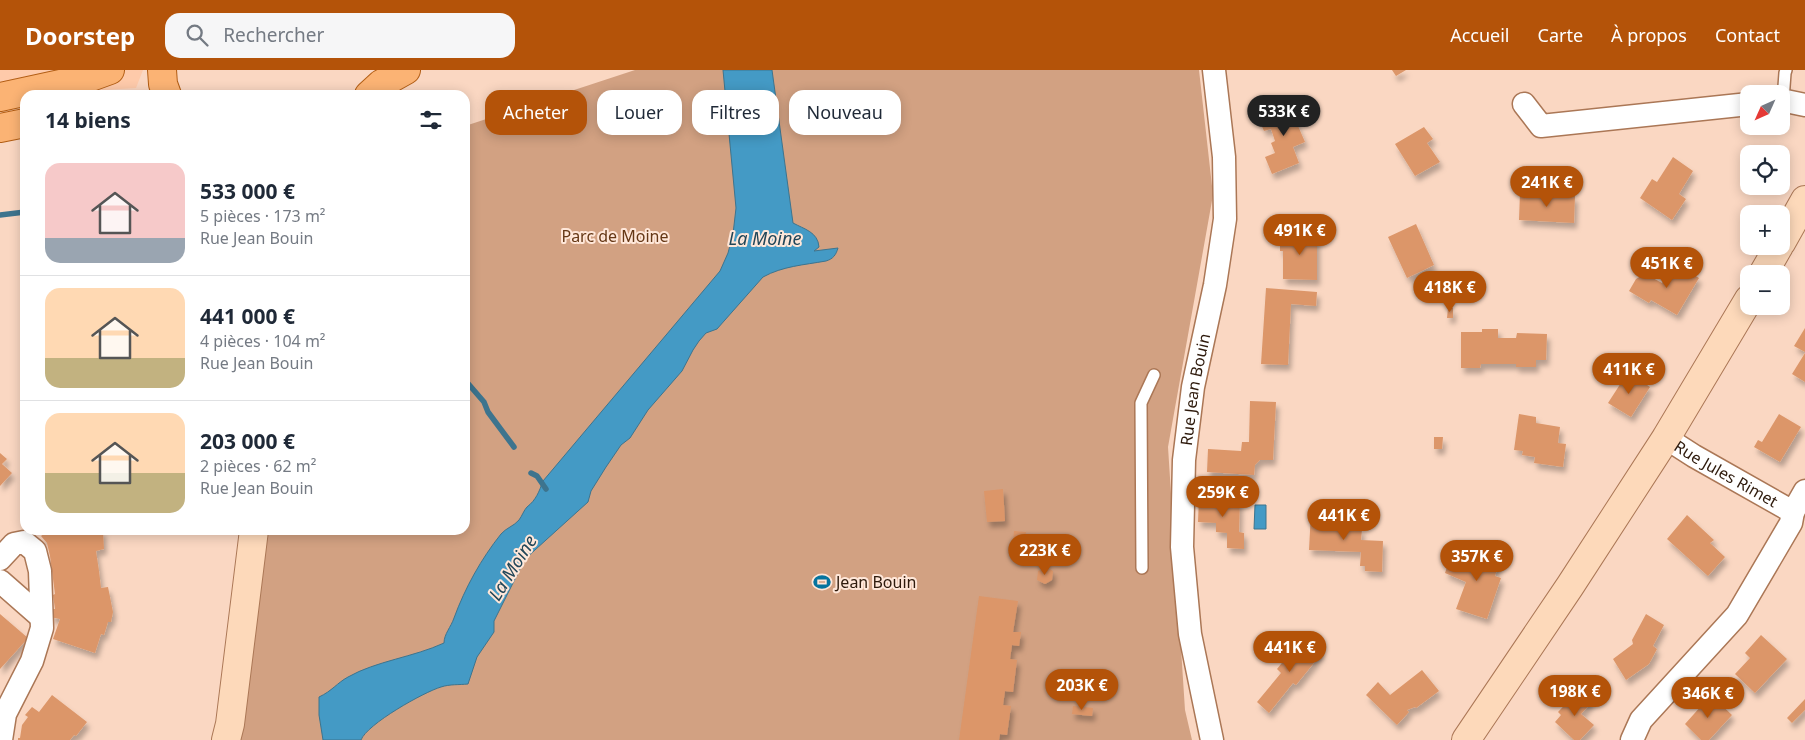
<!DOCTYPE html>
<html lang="fr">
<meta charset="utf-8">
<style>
:root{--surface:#fff;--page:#f6f6f7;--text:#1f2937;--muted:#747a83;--line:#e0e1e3;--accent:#b45309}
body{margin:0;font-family:"Noto Sans",sans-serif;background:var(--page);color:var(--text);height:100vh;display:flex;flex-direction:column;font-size:19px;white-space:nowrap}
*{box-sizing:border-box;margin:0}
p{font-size:16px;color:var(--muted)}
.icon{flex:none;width:28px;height:28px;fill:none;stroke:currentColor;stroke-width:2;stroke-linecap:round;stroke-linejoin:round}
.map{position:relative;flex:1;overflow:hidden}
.side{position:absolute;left:20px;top:20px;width:450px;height:445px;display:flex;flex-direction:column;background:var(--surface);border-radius:15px;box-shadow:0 2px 12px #0003}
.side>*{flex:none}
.banner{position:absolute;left:485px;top:20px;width:475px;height:45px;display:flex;gap:10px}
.needle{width:32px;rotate:225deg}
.buttons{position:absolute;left:1740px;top:15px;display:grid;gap:10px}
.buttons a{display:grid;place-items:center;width:50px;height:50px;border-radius:10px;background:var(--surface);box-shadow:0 2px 12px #0003;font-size:25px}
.price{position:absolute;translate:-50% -42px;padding:0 11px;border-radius:18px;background:var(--accent);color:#fff;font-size:16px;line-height:32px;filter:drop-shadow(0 1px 2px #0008)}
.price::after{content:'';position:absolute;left:50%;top:30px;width:15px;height:11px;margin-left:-8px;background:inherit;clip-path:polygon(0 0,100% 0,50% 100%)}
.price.current{background:#222;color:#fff}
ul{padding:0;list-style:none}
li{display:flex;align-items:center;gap:15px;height:125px;padding:0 25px}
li+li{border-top:1px solid var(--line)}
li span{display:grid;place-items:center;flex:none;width:140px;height:100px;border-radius:15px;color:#555}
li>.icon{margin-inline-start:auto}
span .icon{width:60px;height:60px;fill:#fffc;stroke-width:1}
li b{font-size:21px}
h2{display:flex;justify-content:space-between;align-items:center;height:60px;padding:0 25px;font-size:21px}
.chip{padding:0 18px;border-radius:15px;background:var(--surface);box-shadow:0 2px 12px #0003;font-size:18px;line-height:45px}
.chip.current{background:var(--accent);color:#fff}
header{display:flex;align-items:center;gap:30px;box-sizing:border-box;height:70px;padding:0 25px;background:var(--accent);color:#fff}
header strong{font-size:24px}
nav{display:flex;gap:28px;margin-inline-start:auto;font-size:18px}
.search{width:350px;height:45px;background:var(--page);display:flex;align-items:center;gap:12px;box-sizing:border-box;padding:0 18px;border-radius:15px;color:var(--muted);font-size:19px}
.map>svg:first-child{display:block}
.built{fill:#fecaaa}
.green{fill:#d2a182}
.water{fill:#449ac5;stroke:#3d748e}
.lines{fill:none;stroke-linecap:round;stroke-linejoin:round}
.stream{stroke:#3d748e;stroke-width:5.5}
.building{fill:#dc9669;filter:url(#shadow)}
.lane-casing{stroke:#ab7756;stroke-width:14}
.street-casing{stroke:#ab7756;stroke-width:25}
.secondary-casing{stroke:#ab7756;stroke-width:30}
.primary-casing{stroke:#b25d14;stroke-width:30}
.lane{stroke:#fff;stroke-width:11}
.street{stroke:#fff;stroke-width:22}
.secondary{stroke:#fdd9ba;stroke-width:28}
.primary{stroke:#fbb374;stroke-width:28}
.labels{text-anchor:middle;stroke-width:4;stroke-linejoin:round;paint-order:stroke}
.park-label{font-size:16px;fill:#653715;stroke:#ffe7d9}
.street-label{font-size:16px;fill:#2e1a0c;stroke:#ffe7d9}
.poi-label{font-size:16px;fill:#2e1a0c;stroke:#ffe7d9;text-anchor:start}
.water-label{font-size:18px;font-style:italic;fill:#214659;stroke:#ffe7d9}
</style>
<header>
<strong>Doorstep</strong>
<div class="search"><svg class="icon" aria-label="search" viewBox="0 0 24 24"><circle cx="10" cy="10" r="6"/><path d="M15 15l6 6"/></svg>Rechercher</div>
<nav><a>Accueil</a><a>Carte</a><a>À propos</a><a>Contact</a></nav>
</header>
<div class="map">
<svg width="1805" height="670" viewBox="0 0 1805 670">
<defs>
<filter id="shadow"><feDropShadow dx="3" dy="5.5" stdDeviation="2.5" flood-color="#0004"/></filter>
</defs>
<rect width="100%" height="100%" fill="#fad7c2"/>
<path class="built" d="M0,0H143L136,18L25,25V36L0,42Z"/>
<path class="green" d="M635,0H1199L1213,125L1168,377L1185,640L1192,670H239L268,460H465V56Z"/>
<path class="water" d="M723,0H772L793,153C804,159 818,162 819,177L814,181L838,178C836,185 833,189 826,191C804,195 783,196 763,207L717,259L706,263L699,271L693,280L682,301L648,340L630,368L621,375L606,397L591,421L588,432L525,489L494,551V562L477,587L468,614C459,615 450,614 441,617C424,622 367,654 361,670H323L319,645V627C332,621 337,613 348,607C376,591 414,587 444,573C444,564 451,557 454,548C465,518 481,489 501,464C506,458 514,456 519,450C522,446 524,440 527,437C536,430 539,422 543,411L720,201L728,183L733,164L736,138Z
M1255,435H1266V459H1254Z
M1344,437L1366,439V451L1343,449Z"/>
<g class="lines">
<path class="stream" d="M0,145L25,142
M465,310L484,332L488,342L514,377
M531,403L537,406L546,419"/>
</g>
<path class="building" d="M1392,0H1406L1396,6Z
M1298,33L1304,45L1295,49L1305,72L1293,77L1299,93L1272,104L1265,87L1275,83L1271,73L1275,71L1271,59L1264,61L1259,50Z
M1424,57L1433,69L1427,73L1440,92L1415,106L1395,74Z
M1673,87L1693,101L1679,124L1686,129L1672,150L1640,128L1652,109L1657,112Z
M1520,123L1575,126L1574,153L1519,150Z
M1416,154L1434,195L1407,208L1388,167Z
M1296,163H1317V210L1283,209V181H1280V164L1295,165Z
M1674,193L1699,208L1677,245L1651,230L1649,233L1629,221L1636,209L1641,206H1649L1662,213Z
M1266,218L1317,222L1316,236L1291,234L1288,295L1261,294Z
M1448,238H1453V248H1447Z
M1805,258V282L1794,276Z
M1482,259H1498V268H1516L1517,263L1547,264L1546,290H1536V297H1516V294H1481L1480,298H1461V262H1482Z
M1805,283V312L1792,304Z
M1628,302L1650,317L1631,347L1608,333Z
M1250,331L1276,332L1273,390H1260L1255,395L1254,405L1207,402L1208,379L1241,381L1242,372H1249Z
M1519,344L1536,347V353L1560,357L1558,373L1566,374L1563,397L1534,393L1535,387L1522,385L1523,381L1514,380Z
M1779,344L1801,357L1780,392L1754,377L1758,370L1762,372Z
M1434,367H1443L1442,379H1434Z
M0,383L7,389L2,394L12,403L0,416Z
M1003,419L1005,451L987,452L984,421Z
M1216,426L1215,429L1240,430L1239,462L1244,463V479L1227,478V463L1216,462V453L1198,452L1199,427Z
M1311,442L1335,443L1334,457L1362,459L1361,470L1383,471L1382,502L1365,501V496H1360L1361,482L1309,480Z
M1687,445L1714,470L1710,473L1725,487L1708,506L1667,469Z
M49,460H103L104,479L96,481L99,501L101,518L108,517L113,542L111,552H108L104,565L101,564L95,583L53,569L60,549L50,547L53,539H55L53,525L55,524L50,486L47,473L41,466Z
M1014,461L1026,462L1023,485L1012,483Z
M1478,478L1501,486L1495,506L1501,508L1487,549L1456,539L1466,512L1445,503L1450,488L1472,494Z
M1046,497L1053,501L1052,510L1045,514L1037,510L1038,501Z
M979,526L1018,531L1013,562H1021L1019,576L1012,575L1010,589L1017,590L1013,622L1005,621L1003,635L1011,636L1007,665L1000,664L999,670H959Z
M0,544L28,568L0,599Z
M1646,544L1664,555L1653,576L1657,579L1649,594L1626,610L1613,589L1633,574L1632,570Z
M1761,565L1787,589L1755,623L1735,604L1750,588L1745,583Z
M1302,568L1322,583L1296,615L1293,613L1269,643L1257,632L1281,603L1277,599Z
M1422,600L1439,621L1416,638L1415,637L1407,640L1409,642L1397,655L1366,625L1378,612L1390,625Z
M1579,620L1592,632L1581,644L1594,655L1580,670H1574L1555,652L1561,645L1558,642Z
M52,625L87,652L76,666L74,665L70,670H18V668H20L22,655L28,647L25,645L32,637L39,642Z
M1711,625L1732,645L1709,670H1701L1685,654Z
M1805,629V640L1792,653L1787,648Z
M1073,636L1093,638L1092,646L1072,644Z"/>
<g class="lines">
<g class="lane-casing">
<path id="lane" d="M1783,30L1785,3L1786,0
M1142,498L1141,333L1154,305"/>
</g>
<g class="street-casing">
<g id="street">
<path d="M1781,30L1805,35"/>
<path d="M1524,34L1541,56L1749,34"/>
<path id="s1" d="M1666,368L1694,386L1793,442L1805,421"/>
<path d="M0,489L14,474L24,472L35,481L40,501L42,558L32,591L5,644L1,670"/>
<path d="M0,511L41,547"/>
<path id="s2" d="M1212,670L1190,564L1182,477L1184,390L1193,317L1215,215L1225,149L1224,87L1214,0"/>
<path d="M1632,670L1641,650L1737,545L1791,453L1793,442"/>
</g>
</g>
<g class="secondary-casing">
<path id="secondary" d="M1781,173L1805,130
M1763,204L1779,176
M226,670L230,654L254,460
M1466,670L1570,516L1666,368L1749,229"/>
</g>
<g class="primary-casing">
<path id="primary" d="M162,0L163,14L167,25
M369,25L381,14L406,0
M0,27L88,8L110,0
M0,58L25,53"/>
</g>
<use href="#lane" class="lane"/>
<use href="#street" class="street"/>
<use href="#secondary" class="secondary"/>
<use href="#primary" class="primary"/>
</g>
<defs>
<g id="stadium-bare" transform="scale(1.35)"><path d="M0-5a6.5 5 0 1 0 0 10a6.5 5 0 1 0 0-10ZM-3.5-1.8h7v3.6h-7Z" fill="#05749f" stroke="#ffe7d9" stroke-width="2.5" paint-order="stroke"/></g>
</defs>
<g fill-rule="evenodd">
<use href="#stadium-bare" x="822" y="512"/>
</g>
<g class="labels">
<g class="park-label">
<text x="615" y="172">Parc de Moine</text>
</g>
<g class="street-label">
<text dy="6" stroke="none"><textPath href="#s2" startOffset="354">Rue Jean Bouin</textPath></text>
<text dy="6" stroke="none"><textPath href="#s1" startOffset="70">Rue Jules Rimet</textPath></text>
</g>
<g class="poi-label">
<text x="836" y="518">Jean Bouin</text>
</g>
<g class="water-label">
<text x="765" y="175">La Moine</text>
<text transform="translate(513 498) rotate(-58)" y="6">La Moine</text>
</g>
</g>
</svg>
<div class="buttons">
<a><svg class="needle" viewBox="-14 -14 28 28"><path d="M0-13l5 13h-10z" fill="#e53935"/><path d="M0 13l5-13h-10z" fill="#747a83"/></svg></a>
<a><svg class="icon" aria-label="locate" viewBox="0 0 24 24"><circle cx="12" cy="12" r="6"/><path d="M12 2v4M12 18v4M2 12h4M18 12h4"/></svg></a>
<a>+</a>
<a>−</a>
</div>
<b class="price current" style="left:1284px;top:67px">533K €</b>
<b class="price" style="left:1547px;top:138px">241K €</b>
<b class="price" style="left:1300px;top:186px">491K €</b>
<b class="price" style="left:1667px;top:219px">451K €</b>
<b class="price" style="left:1450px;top:243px">418K €</b>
<b class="price" style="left:1629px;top:325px">411K €</b>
<b class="price" style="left:1223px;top:448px">259K €</b>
<b class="price" style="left:1344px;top:471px">441K €</b>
<b class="price" style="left:1045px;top:506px">223K €</b>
<b class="price" style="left:1477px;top:512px">357K €</b>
<b class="price" style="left:1290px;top:603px">441K €</b>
<b class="price" style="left:1082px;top:641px">203K €</b>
<b class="price" style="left:1575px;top:647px">198K €</b>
<b class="price" style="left:1708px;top:649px">346K €</b>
<div class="banner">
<a class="chip current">Acheter</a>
<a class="chip">Louer</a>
<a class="chip">Filtres</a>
<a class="chip">Nouveau</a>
</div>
<section class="side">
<h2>14 biens<svg class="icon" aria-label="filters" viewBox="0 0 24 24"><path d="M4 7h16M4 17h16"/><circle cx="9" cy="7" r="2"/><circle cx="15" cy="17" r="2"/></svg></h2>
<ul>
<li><span style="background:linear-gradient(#f6c9c9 75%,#9aa5b1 0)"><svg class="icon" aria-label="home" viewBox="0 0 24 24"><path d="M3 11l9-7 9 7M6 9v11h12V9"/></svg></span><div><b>533 000 €</b><p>5 pièces · 173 m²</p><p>Rue Jean Bouin</p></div></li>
<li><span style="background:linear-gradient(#ffd9b3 70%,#c2b280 0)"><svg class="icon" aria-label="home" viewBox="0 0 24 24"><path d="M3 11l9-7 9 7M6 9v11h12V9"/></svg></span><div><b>441 000 €</b><p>4 pièces · 104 m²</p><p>Rue Jean Bouin</p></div></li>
<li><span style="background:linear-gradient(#ffd9b3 60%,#c2b280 0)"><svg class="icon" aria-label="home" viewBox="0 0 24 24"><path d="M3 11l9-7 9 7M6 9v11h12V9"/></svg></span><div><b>203 000 €</b><p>2 pièces · 62 m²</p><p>Rue Jean Bouin</p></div></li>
</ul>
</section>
</div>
